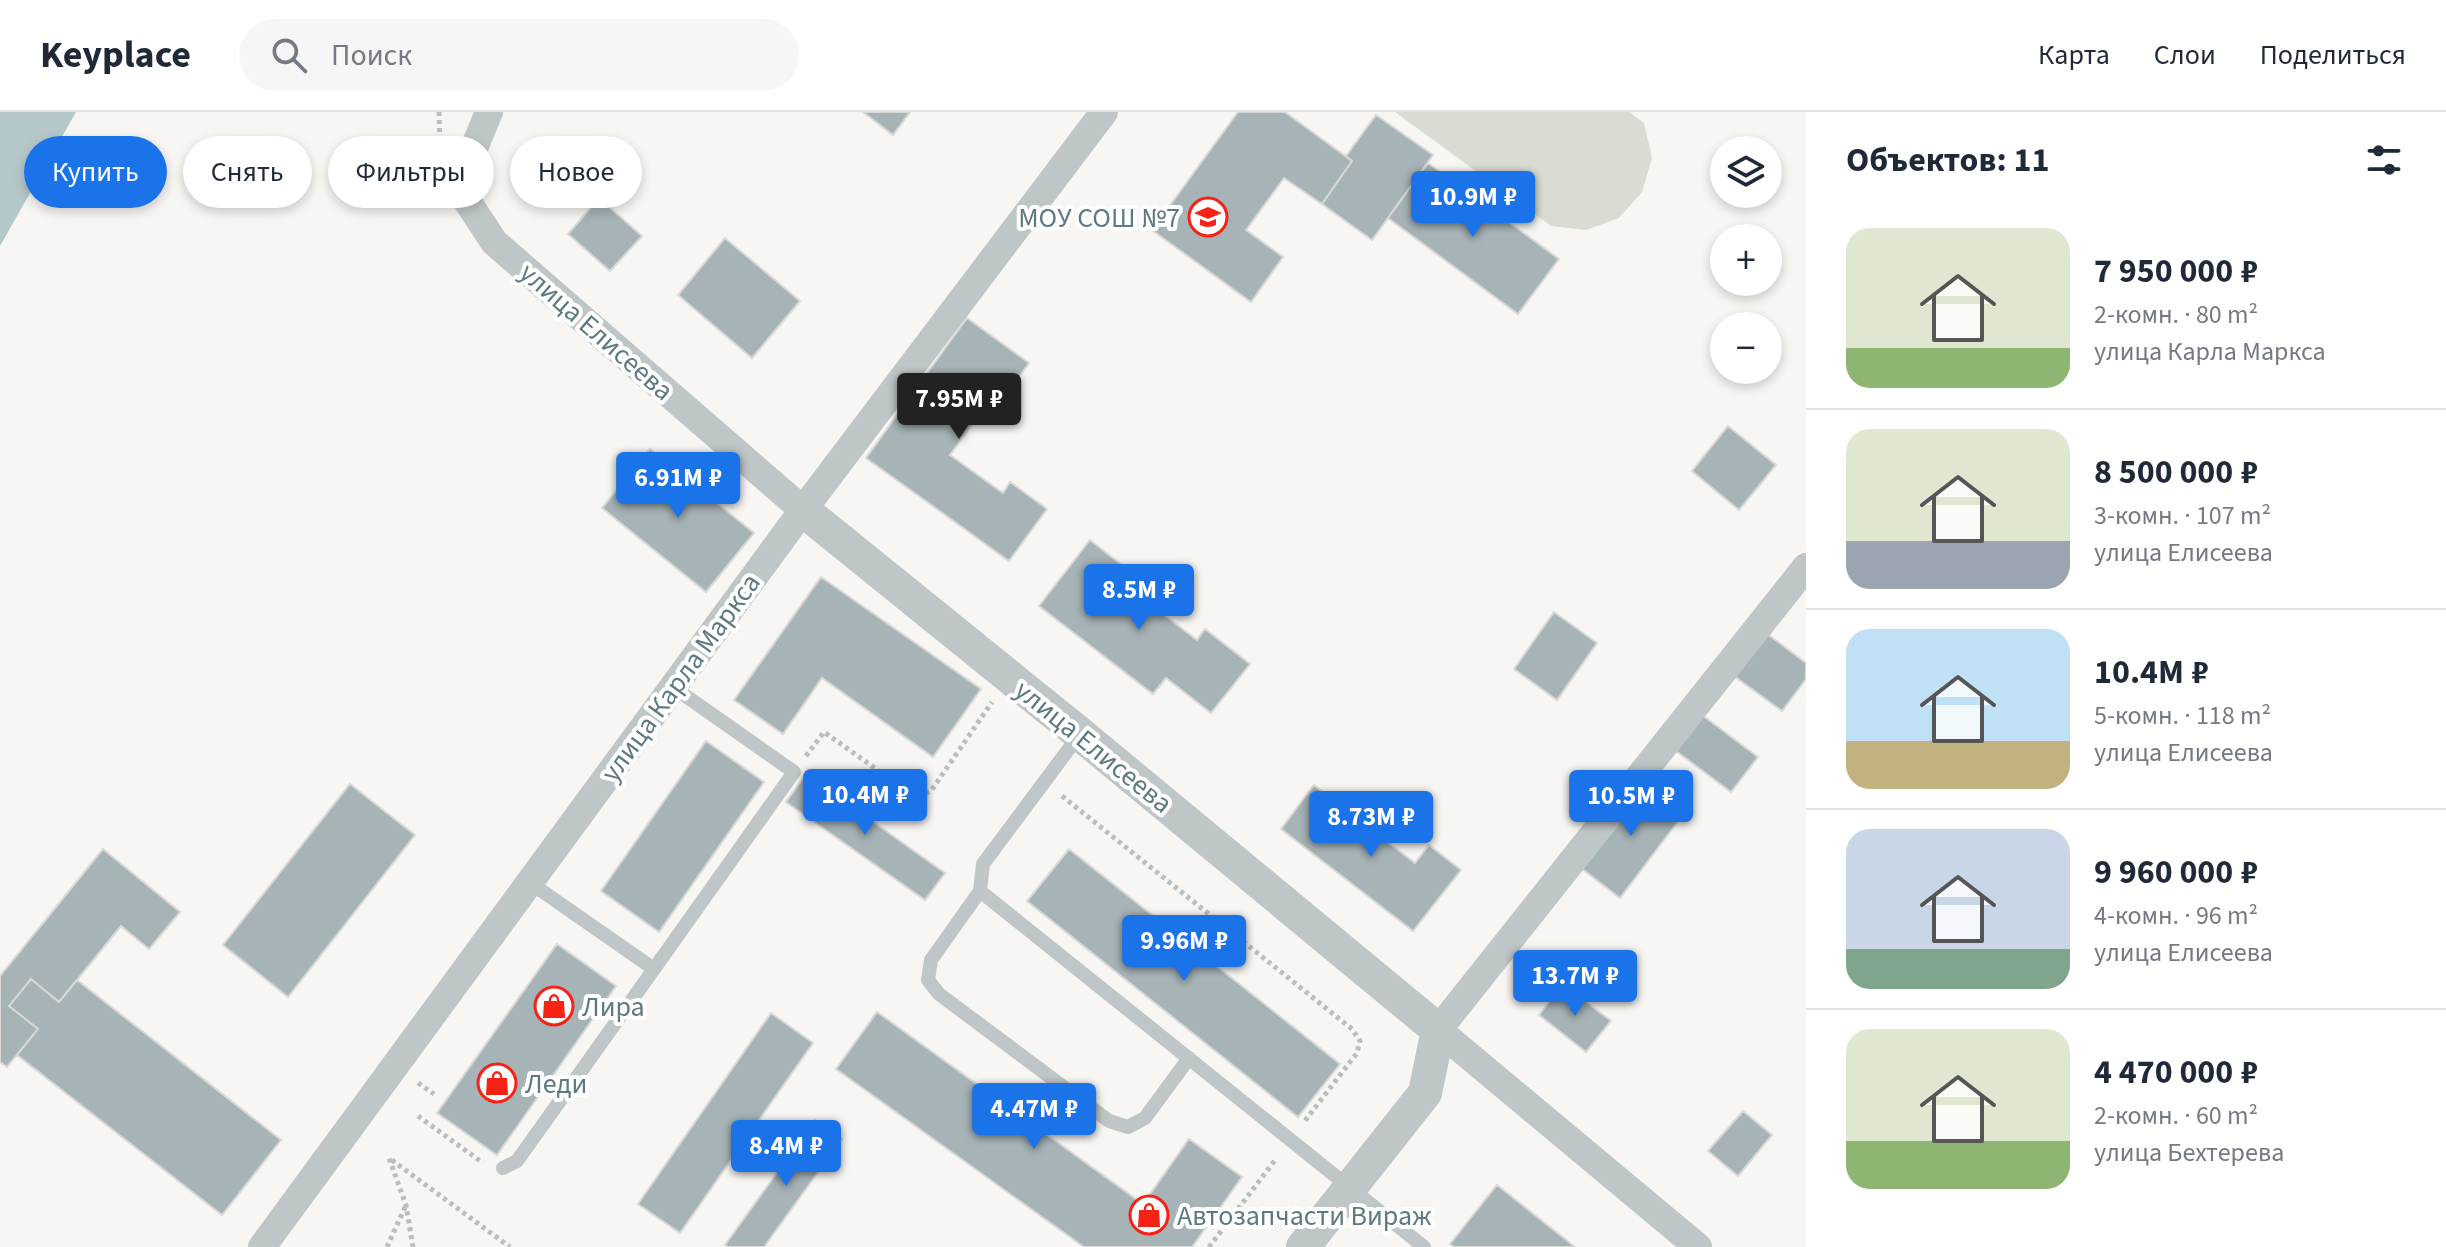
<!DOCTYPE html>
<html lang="ru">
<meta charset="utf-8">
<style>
:root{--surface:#fff;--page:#f6f6f7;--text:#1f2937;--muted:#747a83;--line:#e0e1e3;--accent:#1a73e8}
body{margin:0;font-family:"Source Sans 3",sans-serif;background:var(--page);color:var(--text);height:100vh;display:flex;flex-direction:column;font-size:30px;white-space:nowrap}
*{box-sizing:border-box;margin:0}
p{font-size:26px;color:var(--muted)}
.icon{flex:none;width:44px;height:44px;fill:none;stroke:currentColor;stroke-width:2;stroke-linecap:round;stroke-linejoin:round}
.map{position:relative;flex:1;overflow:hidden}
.panel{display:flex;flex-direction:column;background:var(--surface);width:640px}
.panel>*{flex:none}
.top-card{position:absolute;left:24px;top:24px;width:760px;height:72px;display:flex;gap:16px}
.tools{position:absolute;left:1710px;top:24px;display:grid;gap:16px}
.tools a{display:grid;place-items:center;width:72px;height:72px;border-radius:50%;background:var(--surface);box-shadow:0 4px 12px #0003;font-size:40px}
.price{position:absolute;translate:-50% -68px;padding:0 18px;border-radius:8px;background:var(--accent);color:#fff;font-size:26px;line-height:52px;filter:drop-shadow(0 2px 4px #0008)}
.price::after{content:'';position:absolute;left:50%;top:48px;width:24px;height:18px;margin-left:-12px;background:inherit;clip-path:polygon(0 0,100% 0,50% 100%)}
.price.selected{background:#222;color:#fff}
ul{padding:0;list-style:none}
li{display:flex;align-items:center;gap:24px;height:200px;padding:0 40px}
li+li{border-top:2px solid var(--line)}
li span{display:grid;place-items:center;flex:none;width:224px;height:160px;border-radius:24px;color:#555}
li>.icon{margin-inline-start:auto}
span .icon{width:96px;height:96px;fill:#fffc;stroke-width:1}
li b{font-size:34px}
h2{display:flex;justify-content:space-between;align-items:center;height:96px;padding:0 40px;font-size:34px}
.tag{padding:0 28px;border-radius:36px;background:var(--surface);box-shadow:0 4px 12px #0003;font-size:28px;line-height:72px}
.tag.selected{background:var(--accent);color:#fff}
header{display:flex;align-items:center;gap:48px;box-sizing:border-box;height:112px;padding:0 40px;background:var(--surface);border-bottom:2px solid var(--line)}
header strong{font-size:38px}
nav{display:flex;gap:44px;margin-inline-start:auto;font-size:28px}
.search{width:560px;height:72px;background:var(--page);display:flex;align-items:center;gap:20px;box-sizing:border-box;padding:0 28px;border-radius:44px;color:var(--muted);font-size:30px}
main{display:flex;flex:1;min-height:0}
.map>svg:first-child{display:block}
.green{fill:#d8dcd2}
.water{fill:#b5c8c9}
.building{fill:#a6b3b7;stroke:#d8d8d6;stroke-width:2}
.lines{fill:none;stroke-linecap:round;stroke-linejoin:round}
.path{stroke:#b9bec0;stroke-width:5;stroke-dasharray:4 4;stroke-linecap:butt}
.service{stroke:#bfc6c8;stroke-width:14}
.minor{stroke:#bfc6c8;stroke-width:28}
.tertiary{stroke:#bfc6c8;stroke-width:34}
.labels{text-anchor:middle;stroke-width:8;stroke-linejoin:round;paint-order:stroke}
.poi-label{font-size:28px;fill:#5f7982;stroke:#fff;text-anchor:start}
.street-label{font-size:28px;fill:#5f7982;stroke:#fff}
</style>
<header>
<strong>Keyplace</strong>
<div class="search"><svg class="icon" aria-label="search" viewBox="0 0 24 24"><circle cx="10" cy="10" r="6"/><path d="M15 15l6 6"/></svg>Поиск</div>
<nav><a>Карта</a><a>Слои</a><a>Поделиться</a></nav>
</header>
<main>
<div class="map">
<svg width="1806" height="1135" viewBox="0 0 1806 1135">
<rect width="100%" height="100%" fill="#f7f6f3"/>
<path class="green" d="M1395,0H1629L1644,11L1652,46L1642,80L1619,106L1586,118L1551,114Z"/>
<path class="water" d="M0,0H76L0,134Z"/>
<path class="building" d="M863,0H910L893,23Z
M1238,0H1285L1352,49L1322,92L1284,66L1246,118L1283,145L1251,190L1152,118Z
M1376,3L1433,43L1372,128L1322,92L1352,49L1346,44Z
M1428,51L1559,147L1518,202L1388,106Z
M599,86L642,124L610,159L568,122Z
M725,126L800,189L752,246L678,183Z
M967,206L1029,251L1005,284L997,278L950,343L1003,381L1010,370L1047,397L1009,449L866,346Z
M1728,314L1776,353L1739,398L1692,359Z
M650,337L754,421L706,480L602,396Z
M1090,428L1132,461L1124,472L1197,528L1205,517L1250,552L1211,601L1166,566L1153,582L1039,494Z
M821,465L981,577L933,645L822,566L783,622L734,588Z
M1554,500L1597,531L1557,588L1514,557Z
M1766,521L1806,551V567L1782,599L1734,564Z
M1702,603L1758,645L1731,680L1676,639Z
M706,629L764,670L659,820L601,779Z
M806,662L945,761L925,788L786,690Z
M1641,667L1685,700L1620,786L1577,753Z
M350,672L415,723L288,885L223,833Z
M1314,673L1415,751L1429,733L1461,758L1413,819L1281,717Z
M103,737L180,800L149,837L121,814L59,890L31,867L9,894L38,917L7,955L0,950V864Z
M1069,737L1340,952L1298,1005L1027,789Z
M557,832L616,874L497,1043L437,1001Z
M31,867L59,890L77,868L281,1028L222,1103L17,943L38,917L9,894Z
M1563,872L1611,909L1586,940L1539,903Z
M877,900L1143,1092L1189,1027L1242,1065L1192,1135H1084L836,957Z
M771,901L813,931L680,1121L638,1092Z
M1743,999L1772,1023L1738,1064L1708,1039Z
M815,1008L842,1027L764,1135H728L725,1133Z
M1497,1073L1575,1135H1454L1450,1132Z"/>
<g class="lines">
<path class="path" d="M439,0L440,34
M806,644L824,620L910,681L920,684L931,679L992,590
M1062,684L1352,917L1360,929L1357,941L1304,1010
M418,971L434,982
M418,1004L483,1051
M387,1135L406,1093
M413,1135L406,1093L389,1046L510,1135
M1209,1135L1276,1047"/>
<path class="service" d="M1080,622L983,752L980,779L1424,1135
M980,779L931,848L928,868L939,882L1109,1009L1128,1015L1145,1006L1189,946
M654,857L794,660L673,575
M503,1056L517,1049L654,857L529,770"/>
<path class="minor" d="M489,0L458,75L494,130L803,398
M262,1135L803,398L1104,0
M1698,1135L1438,918L1806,455"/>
<path class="tertiary" d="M803,398L1080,622L1438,918L1425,981L1303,1135"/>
</g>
<defs>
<g id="school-ring" transform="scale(2)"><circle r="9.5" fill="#fff" stroke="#f52215" stroke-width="1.5"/><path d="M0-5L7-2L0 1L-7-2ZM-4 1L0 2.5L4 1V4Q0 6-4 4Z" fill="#f52215"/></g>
<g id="shop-ring" transform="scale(2)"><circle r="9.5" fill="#fff" stroke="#f52215" stroke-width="1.5"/><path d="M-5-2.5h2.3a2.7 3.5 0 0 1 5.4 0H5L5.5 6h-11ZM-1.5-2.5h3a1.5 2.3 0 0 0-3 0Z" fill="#f52215"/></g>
</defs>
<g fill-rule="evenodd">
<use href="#school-ring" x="1208" y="105"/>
<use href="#shop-ring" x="554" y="894"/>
<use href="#shop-ring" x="497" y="971"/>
<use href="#shop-ring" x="1149" y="1103"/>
</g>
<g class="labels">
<g class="poi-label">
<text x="1180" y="115" text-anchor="end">МОУ СОШ №7</text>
<text x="582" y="904">Лира</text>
<text x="525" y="981">Леди</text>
<text x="1177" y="1113">Автозапчасти Вираж</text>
</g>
<g class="street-label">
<text transform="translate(597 219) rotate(41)" y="10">улица Елисеева</text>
<text transform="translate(680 565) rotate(-54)" y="10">улица Карла Маркса</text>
<text transform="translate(1094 634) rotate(39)" y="10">улица Елисеева</text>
</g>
</g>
</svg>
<div class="tools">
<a><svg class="icon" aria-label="layers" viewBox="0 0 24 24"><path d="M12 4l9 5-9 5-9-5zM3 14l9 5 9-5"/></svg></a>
<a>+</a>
<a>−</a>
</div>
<b class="price" style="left:1473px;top:127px">10.9M ₽</b>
<b class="price selected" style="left:959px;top:329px">7.95M ₽</b>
<b class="price" style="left:678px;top:408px">6.91M ₽</b>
<b class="price" style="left:1139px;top:520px">8.5M ₽</b>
<b class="price" style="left:865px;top:725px">10.4M ₽</b>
<b class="price" style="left:1631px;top:726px">10.5M ₽</b>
<b class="price" style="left:1371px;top:747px">8.73M ₽</b>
<b class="price" style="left:1184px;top:871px">9.96M ₽</b>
<b class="price" style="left:1575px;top:906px">13.7M ₽</b>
<b class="price" style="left:1034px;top:1039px">4.47M ₽</b>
<b class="price" style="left:786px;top:1076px">8.4M ₽</b>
<div class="top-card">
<a class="tag selected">Купить</a>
<a class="tag">Снять</a>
<a class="tag">Фильтры</a>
<a class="tag">Новое</a>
</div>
</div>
<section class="panel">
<h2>Объектов: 11<svg class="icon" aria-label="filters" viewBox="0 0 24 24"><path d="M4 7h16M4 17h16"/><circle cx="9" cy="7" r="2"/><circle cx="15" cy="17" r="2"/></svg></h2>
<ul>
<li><span style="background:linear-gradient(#dfe7d0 75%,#8fb573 0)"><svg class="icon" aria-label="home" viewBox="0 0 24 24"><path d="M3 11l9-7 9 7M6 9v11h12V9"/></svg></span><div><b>7 950 000 ₽</b><p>2-комн. · 80 m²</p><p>улица Карла Маркса</p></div></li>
<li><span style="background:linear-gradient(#dfe7d0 70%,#9aa5b1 0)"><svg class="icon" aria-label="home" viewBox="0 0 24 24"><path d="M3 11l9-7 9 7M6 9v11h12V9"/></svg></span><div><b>8 500 000 ₽</b><p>3-комн. · 107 m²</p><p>улица Елисеева</p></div></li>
<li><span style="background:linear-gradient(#bfe0f5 70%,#c2b280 0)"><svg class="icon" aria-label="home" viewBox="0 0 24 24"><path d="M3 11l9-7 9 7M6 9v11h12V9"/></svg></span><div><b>10.4M ₽</b><p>5-комн. · 118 m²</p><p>улица Елисеева</p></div></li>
<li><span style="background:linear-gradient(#c9d6e8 75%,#7fa58c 0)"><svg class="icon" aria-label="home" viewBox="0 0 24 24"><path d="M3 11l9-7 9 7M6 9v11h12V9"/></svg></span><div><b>9 960 000 ₽</b><p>4-комн. · 96 m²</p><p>улица Елисеева</p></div></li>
<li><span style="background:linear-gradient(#dfe7d0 70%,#8fb573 0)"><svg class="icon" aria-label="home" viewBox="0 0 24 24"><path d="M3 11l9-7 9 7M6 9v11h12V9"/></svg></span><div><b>4 470 000 ₽</b><p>2-комн. · 60 m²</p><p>улица Бехтерева</p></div></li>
</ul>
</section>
</main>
